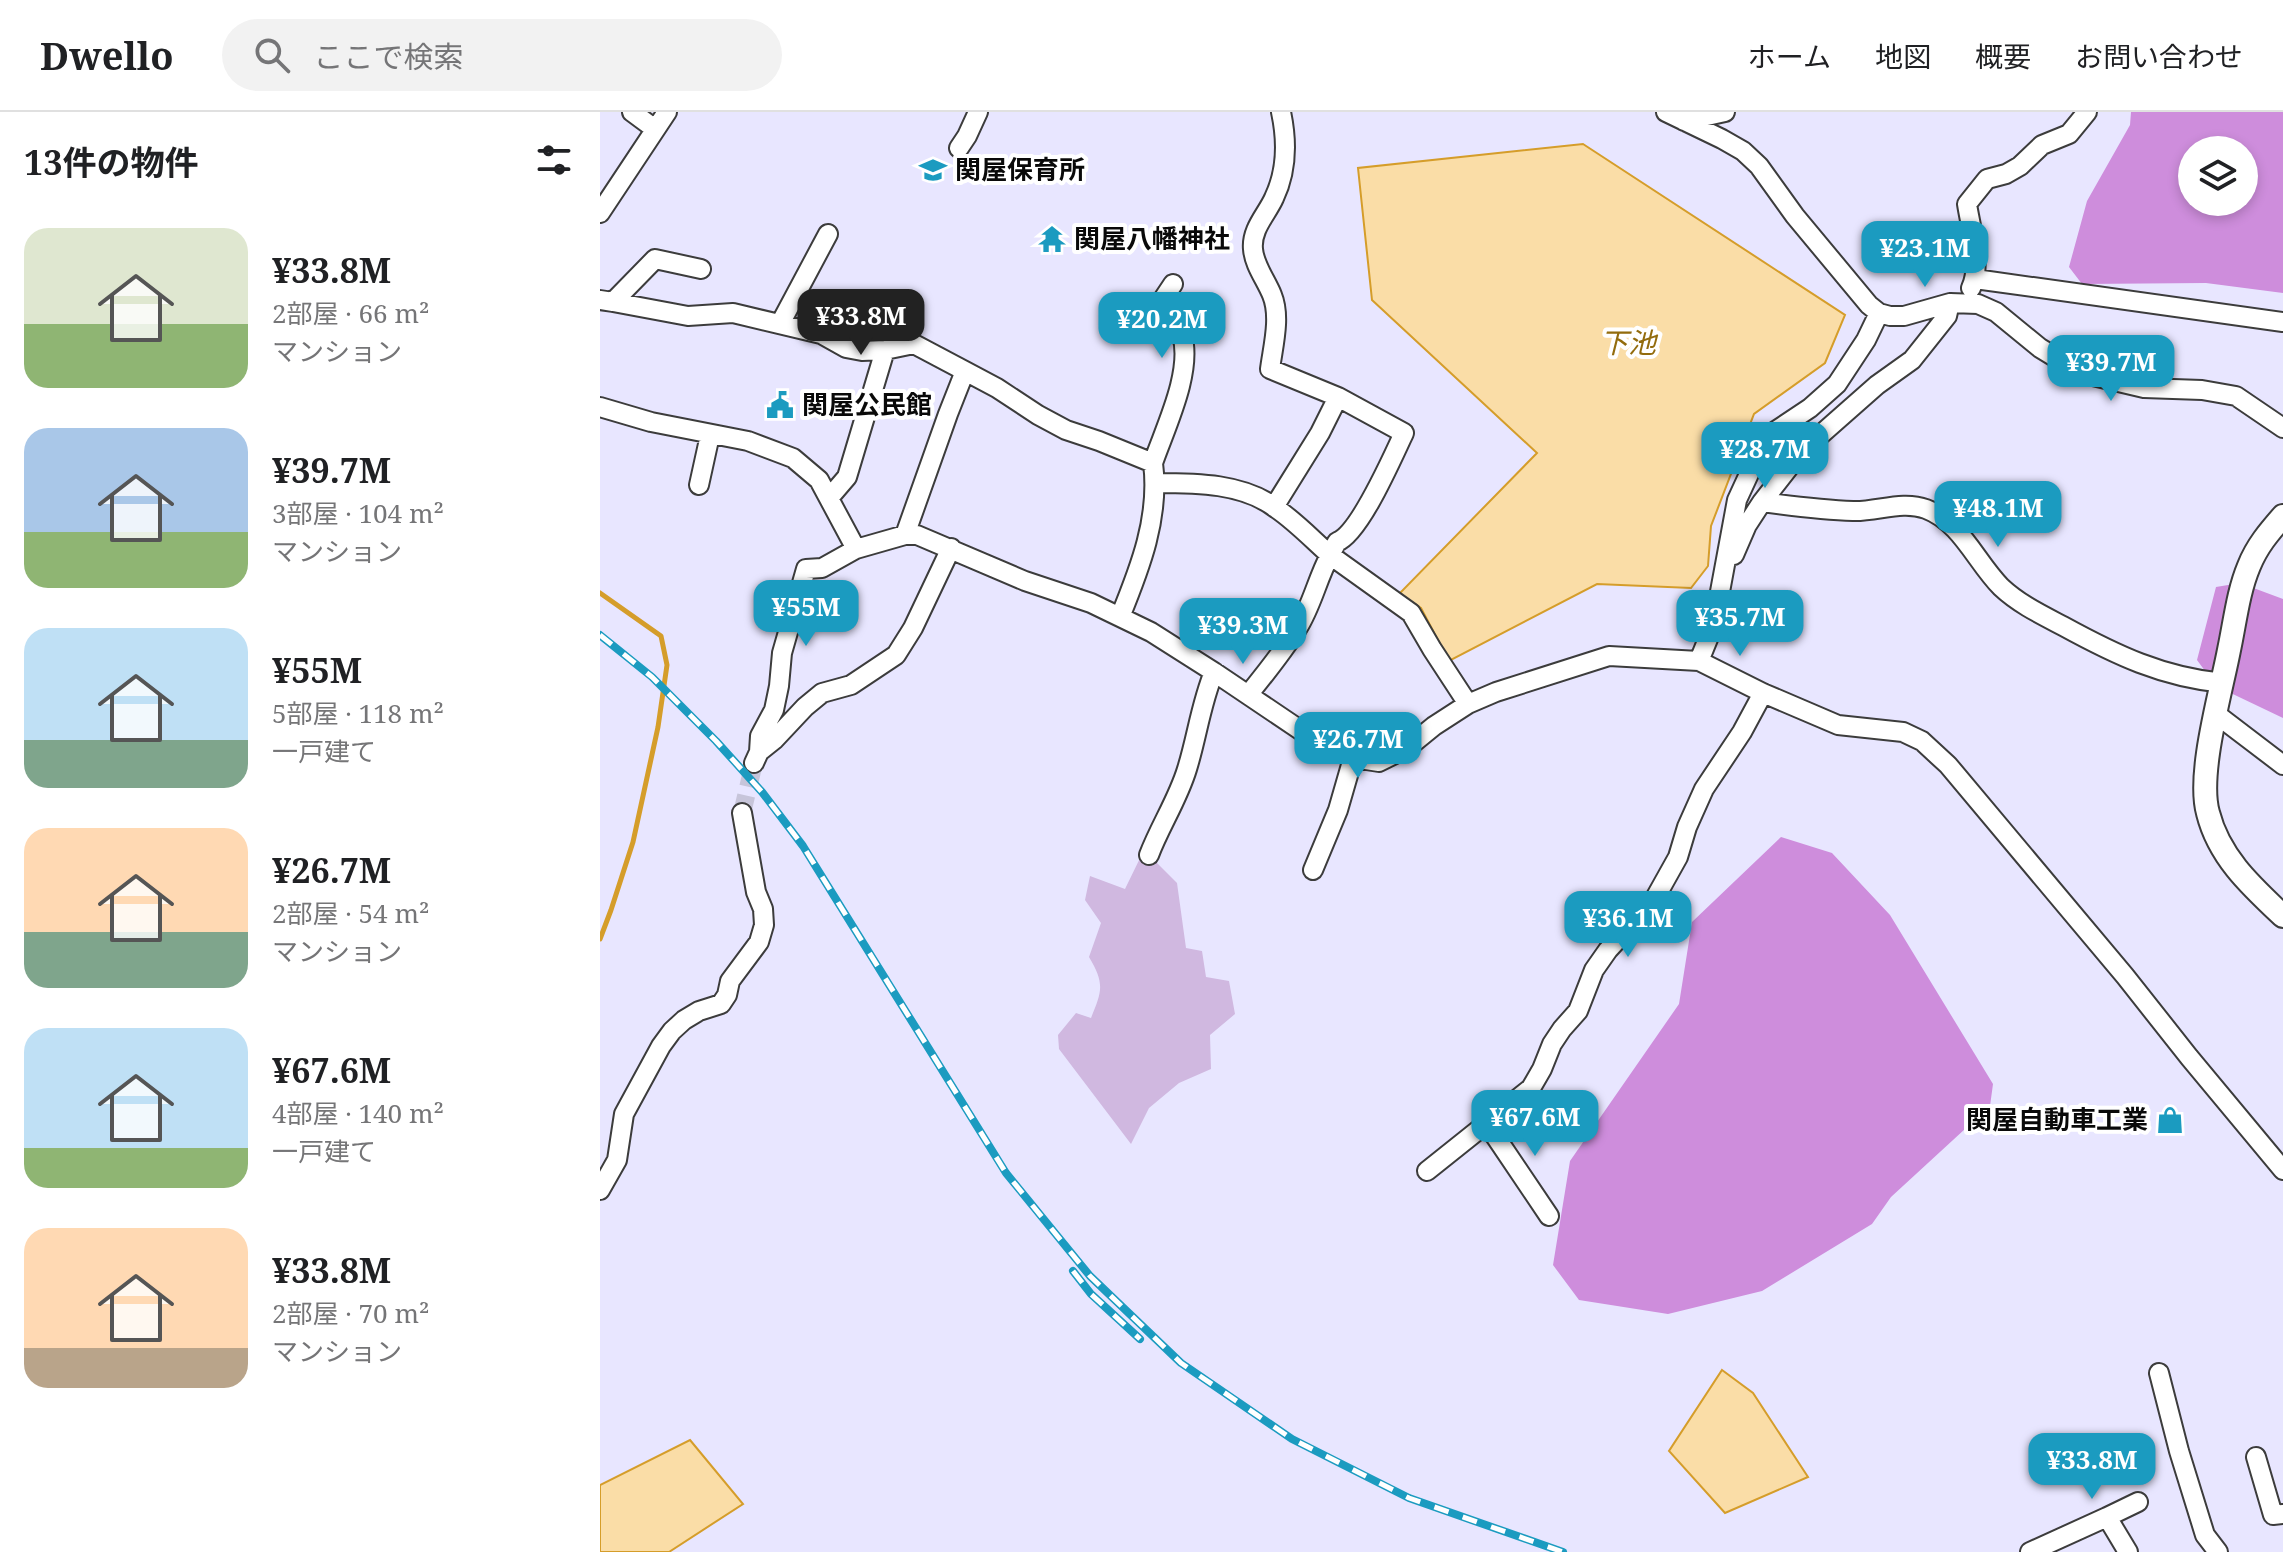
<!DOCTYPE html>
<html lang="ja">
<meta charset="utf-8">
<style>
:root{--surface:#fff;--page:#f2f2f2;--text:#202124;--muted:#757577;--line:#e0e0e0;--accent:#1b9bc0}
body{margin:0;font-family:"Noto Serif","Noto Sans JP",serif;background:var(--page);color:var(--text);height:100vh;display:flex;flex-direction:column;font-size:30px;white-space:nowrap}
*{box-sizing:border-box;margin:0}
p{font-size:26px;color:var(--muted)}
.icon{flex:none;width:44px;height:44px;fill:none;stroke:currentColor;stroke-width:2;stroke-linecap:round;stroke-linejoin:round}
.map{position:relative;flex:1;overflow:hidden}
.drawer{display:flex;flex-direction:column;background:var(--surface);width:600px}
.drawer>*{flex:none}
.fabs{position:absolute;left:1578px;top:24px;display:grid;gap:16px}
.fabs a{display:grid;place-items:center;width:80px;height:80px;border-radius:50%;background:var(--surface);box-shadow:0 4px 12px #0003;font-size:40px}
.price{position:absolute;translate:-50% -68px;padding:0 18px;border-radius:16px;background:var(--accent);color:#fff;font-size:26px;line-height:52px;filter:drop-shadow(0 2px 4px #0008)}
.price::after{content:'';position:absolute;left:50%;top:48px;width:24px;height:18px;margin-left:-12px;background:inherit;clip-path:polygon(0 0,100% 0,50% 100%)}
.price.current{background:#222;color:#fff}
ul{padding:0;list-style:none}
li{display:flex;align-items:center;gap:24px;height:200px;padding:0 24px}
li span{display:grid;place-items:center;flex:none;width:224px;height:160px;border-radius:24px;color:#555}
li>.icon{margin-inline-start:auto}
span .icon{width:96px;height:96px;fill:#fffc;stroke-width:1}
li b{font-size:34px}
h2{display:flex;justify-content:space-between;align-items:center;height:96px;padding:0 24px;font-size:34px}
header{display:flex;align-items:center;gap:48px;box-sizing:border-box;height:112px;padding:0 40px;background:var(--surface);border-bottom:2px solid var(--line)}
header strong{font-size:38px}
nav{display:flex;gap:44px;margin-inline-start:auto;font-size:28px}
.search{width:560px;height:72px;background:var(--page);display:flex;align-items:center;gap:20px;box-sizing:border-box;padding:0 28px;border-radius:44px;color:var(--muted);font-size:30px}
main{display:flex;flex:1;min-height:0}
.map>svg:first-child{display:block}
.forest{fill:#ce8ddc;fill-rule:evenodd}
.cemetery{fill:#d0b8e0}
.water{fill:#fadda7;stroke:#d59d2a;stroke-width:2}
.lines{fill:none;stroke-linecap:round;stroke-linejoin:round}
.stream{stroke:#d59d2a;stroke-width:5}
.minor-tunnel{stroke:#c7c5da;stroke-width:18;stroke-dasharray:18 9;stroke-linecap:butt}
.minor-casing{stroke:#3c3c3c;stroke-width:22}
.tertiary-casing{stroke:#3c3c3c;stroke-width:26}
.minor{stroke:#fff;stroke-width:18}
.tertiary{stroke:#fff;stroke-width:22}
.rail-casing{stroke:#1b9bc0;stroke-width:8}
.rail{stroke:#fff;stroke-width:5;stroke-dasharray:15;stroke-linecap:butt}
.labels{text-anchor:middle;stroke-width:8;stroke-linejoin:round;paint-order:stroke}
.poi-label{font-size:26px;font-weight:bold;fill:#090909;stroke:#fff;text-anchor:start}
.water-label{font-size:28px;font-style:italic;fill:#936c0d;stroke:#fff}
</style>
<header>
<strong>Dwello</strong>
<div class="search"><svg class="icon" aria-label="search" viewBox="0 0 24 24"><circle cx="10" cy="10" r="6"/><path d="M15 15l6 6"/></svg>ここで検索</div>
<nav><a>ホーム</a><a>地図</a><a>概要</a><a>お問い合わせ</a></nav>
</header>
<main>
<section class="drawer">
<h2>13件の物件<svg class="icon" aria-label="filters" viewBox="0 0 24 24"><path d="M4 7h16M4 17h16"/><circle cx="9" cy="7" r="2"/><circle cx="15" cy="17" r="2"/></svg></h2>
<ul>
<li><span style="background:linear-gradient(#dfe7d0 60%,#8fb573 0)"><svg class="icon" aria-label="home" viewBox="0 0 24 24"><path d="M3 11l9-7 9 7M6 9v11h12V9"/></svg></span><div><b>¥33.8M</b><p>2部屋 · 66 m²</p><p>マンション</p></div></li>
<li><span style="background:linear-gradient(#a9c7e8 65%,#8fb573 0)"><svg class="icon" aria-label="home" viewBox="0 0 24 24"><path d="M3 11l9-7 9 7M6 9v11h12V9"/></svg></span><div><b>¥39.7M</b><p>3部屋 · 104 m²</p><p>マンション</p></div></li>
<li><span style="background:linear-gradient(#bfe0f5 70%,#7fa58c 0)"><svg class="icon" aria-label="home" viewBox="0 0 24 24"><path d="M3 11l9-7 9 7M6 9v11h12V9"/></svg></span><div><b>¥55M</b><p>5部屋 · 118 m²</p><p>一戸建て</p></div></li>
<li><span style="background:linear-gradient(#ffd9b3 65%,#7fa58c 0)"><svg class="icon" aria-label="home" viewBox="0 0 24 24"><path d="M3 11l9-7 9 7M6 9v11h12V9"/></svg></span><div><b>¥26.7M</b><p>2部屋 · 54 m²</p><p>マンション</p></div></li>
<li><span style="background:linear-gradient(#bfe0f5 75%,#8fb573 0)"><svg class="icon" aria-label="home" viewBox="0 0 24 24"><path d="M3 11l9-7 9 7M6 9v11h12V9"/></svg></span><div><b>¥67.6M</b><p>4部屋 · 140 m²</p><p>一戸建て</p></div></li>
<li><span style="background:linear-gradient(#ffd9b3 75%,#b9a48a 0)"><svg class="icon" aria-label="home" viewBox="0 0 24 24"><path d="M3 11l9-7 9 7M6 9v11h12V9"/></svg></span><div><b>¥33.8M</b><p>2部屋 · 70 m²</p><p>マンション</p></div></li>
</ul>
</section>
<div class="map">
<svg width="1683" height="1440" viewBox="0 0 1683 1440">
<rect width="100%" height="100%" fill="#e8e6ff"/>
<path class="forest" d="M1531,0H1683V181L1606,171L1482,172L1469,155L1487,89L1530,13ZM1644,38V90H1592V38Z
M1640,471L1683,487V606L1616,574L1597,548L1616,475Z
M1181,725L1232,741L1290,803L1393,972L1390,994L1291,1085L1272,1112L1162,1179L1068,1202L979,1188L953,1153L970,1049L1079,892L1092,810Z"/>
<path class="cemetery" d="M544,738L577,771L586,836L602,839L606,865L629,869L635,902L610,923L611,957L579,971L549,996L531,1032L459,937L458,923L476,901L491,906C502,879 505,872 489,845L501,811L485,788L490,764L525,777Z"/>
<path class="water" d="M983,32L1245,203L1225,251L1154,302L1111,414L1108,454L1091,476L997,472L849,549L821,496L799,482L937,341L772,188L758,56Z
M1122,1258L1153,1281L1208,1365L1125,1401L1069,1339Z
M90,1328L143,1392L69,1440H0V1373Z"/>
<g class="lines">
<path class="stream" d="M0,481L61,524L67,553L58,615L33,730L11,798L0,827"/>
<path class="minor-tunnel" d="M142,701L154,651"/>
<g class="minor-casing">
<path id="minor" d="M32,0L55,17
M681,0C687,28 687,59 674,86C667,102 651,117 653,137C654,153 666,168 672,183C681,205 673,234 670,257L738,285L804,321C792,346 760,421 737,430L730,443L811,501L832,537L868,592
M1066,0L1122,27L1143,39L1159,54L1195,104L1269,193L1279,201L1290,204H1304L1350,191L1378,192L1396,200L1440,236L1468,253L1493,264L1544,276L1602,278L1636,284L1683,316
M1084,9L1125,0
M359,36L367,24L378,0
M0,101L67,0
M1375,167L1683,210
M1371,176C1382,152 1371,118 1367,92L1387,67L1406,62L1420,54L1442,33L1469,22L1487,0
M0,188L13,190L55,147L101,157
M13,190L88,204L133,201L221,222L246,236L262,239L285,238
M180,212L228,122
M0,295L51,310L148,329L193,346L219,368L256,437L305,423H317L425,469L491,491L551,520L614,560L709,624L753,646L779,650L807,636L834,614L868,592L896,580L1009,544L1099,549L1163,581L1238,613L1303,620L1322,629L1348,653L1525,864L1589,945L1683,1058
M553,351C565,316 593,260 582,223C579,211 567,202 559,193L573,172
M556,371C596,371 644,371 677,397C696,410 713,428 730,443C717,467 712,494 697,517C683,540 665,562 648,583
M99,373L110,323
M229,386L247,365L285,238L314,232L365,259
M1162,390C1192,394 1223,398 1253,399C1277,400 1302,388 1326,397C1361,410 1376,450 1401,475C1419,492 1442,503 1463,514C1516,543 1562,565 1623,571
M674,395L720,321L738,285
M305,423L348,302L365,259L397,276L438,303L466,318L499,329L553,351C560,405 540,456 520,505
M1134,443L1147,413L1162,390L1201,340L1277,273L1312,248L1347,204L1350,191
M1099,549L1114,512L1137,388L1155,349L1174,320L1210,296L1237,272L1266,228L1279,201
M1616,602L1683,653
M159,640L160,624L174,598L179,574L182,541L206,457L222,456L256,437
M154,651L159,640L174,628L205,595L222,581L251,573L296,543L313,516L351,436
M549,743C560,714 578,687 587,657C597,625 601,591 614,560
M713,758L738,698L753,646
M887,1012L949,1104
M827,1059L931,976L942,957L952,932L962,917L978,899L994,858L1008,838L1054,788L1078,745L1087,715L1104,677L1142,620L1163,581
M0,1078L17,1048L24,1002L61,934L72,919L84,908L99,899L121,892L127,883L130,869L159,830L164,813L163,797L156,780L142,701
M1559,1261L1579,1339L1605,1423L1618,1440
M1656,1345L1673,1403L1683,1402
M1507,1405L1538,1390
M1430,1440L1507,1405L1528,1440"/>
</g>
<g class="tertiary-casing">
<path id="tertiary" d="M1683,404C1669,420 1657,434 1649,454C1638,480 1635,510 1629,538C1621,580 1597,662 1608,701C1619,745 1651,774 1683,804"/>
</g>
<use href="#minor" class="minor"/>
<use href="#tertiary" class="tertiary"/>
<g class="rail-casing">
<path id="rail" d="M0,523L52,565L116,629L162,680L203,734L406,1061L490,1164L581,1251L692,1327L809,1386L963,1440
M473,1159L491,1182L540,1227"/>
</g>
<use href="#rail" class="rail"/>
</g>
<defs>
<g id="school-bare" transform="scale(2.16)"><path d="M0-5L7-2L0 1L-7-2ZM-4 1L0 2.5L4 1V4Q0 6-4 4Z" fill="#1b9bc0" stroke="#fff" stroke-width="2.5" paint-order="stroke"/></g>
<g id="temple-bare" transform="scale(2.16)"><path d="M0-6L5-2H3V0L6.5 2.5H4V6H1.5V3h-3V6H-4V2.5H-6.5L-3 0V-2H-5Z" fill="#1b9bc0" stroke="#fff" stroke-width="2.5" paint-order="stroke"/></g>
<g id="civic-bare" transform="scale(2.16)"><path d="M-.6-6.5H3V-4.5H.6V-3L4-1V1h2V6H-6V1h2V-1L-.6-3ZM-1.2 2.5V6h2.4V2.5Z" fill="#1b9bc0" stroke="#fff" stroke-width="2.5" paint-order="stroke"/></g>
<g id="shop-bare" transform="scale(2.16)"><path d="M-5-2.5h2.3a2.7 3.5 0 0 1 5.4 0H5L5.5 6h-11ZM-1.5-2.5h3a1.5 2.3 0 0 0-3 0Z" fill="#1b9bc0" stroke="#fff" stroke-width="2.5" paint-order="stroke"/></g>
</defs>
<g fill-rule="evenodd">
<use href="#school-bare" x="333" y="58"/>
<use href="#temple-bare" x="452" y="127"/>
<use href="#civic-bare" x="180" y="293"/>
<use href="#shop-bare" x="1570" y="1008"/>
</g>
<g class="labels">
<g class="poi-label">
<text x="355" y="67">関屋保育所</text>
<text x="474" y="136">関屋八幡神社</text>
<text x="202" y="302">関屋公民館</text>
<text x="1548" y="1017" text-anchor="end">関屋自動車工業</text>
</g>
<g class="water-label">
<text x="1028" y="241">下池</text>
</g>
</g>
</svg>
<div class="fabs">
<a><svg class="icon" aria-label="layers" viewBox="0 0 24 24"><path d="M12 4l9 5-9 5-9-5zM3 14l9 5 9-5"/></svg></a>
</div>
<b class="price" style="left:1325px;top:177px">¥23.1M</b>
<b class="price current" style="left:261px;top:245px">¥33.8M</b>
<b class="price" style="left:562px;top:248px">¥20.2M</b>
<b class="price" style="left:1511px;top:291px">¥39.7M</b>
<b class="price" style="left:1165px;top:378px">¥28.7M</b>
<b class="price" style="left:1398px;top:437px">¥48.1M</b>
<b class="price" style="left:206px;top:536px">¥55M</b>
<b class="price" style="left:1140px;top:546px">¥35.7M</b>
<b class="price" style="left:643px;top:554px">¥39.3M</b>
<b class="price" style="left:758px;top:668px">¥26.7M</b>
<b class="price" style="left:1028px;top:847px">¥36.1M</b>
<b class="price" style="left:935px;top:1046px">¥67.6M</b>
<b class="price" style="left:1492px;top:1389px">¥33.8M</b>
</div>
</main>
